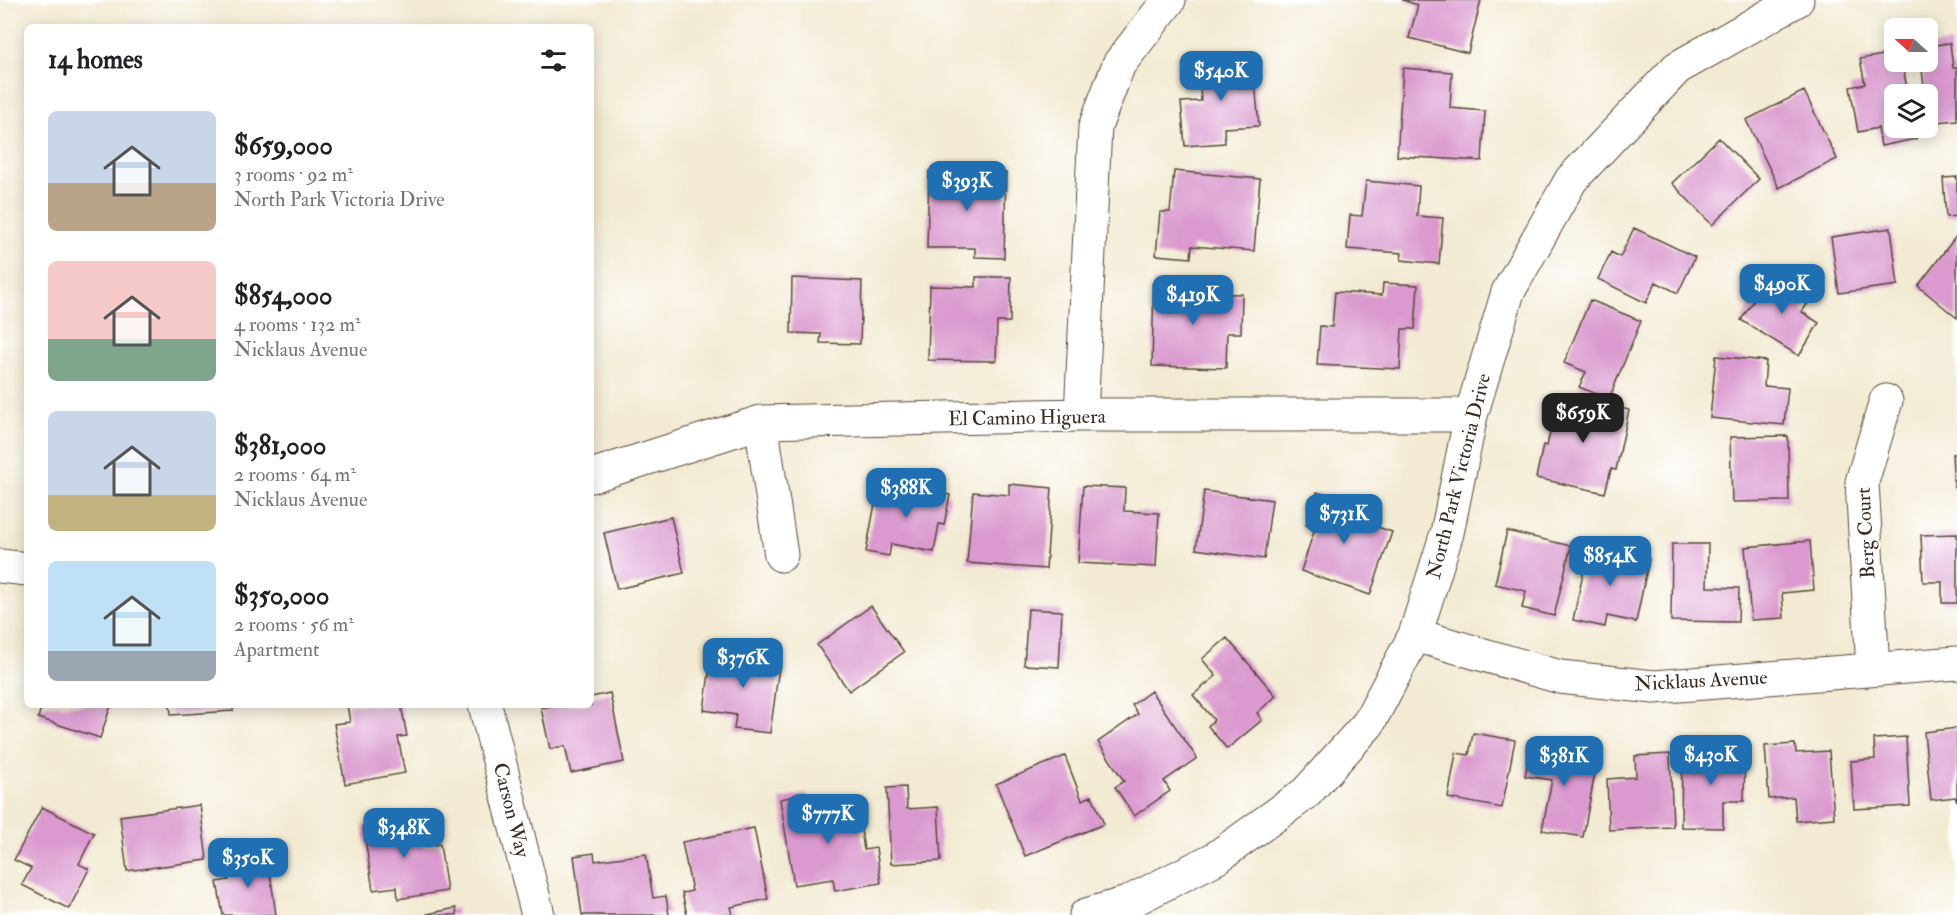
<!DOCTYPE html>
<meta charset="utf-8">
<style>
:root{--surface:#fff;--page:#f2f2f2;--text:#202124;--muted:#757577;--accent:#1f6fb2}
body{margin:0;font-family:"IM FELL Double Pica",serif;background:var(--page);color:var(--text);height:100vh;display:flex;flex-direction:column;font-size:22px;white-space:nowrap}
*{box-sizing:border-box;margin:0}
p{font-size:20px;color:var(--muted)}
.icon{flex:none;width:33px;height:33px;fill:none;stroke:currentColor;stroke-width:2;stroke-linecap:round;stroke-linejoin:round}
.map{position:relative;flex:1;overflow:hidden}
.drawer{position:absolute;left:24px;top:24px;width:570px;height:684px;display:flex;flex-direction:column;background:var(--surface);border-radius:9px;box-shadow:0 3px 15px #0003}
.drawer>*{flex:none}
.needle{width:39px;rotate:291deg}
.controls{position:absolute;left:1884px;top:18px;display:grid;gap:12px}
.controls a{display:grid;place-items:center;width:54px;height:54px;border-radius:9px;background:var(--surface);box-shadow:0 3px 15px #0003;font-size:30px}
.price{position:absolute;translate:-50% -51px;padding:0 14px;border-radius:12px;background:var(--accent);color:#fff;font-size:20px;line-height:39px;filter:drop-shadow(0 2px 3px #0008)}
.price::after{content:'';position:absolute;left:50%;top:36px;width:18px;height:14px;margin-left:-9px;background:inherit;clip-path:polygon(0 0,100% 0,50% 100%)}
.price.active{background:#222;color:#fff}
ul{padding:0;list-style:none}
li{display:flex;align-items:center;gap:18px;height:150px;padding:0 24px}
li span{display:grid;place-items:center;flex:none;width:168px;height:120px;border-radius:9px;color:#555}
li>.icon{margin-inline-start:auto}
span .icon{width:72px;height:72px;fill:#fffc;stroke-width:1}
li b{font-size:26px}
h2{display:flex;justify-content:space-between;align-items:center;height:72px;padding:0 24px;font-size:26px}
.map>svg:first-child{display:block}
.building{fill:#da99cf}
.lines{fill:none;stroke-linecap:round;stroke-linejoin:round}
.minor-casing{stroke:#564739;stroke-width:35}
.minor{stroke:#fff;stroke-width:33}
.labels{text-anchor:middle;stroke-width:4.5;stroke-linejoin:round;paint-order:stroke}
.street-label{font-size:20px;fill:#3b2a1e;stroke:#fff}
</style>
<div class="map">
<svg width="1957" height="915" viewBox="0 0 1957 915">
<rect width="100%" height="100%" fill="#fff"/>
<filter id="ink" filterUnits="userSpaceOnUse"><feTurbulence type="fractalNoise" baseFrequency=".0167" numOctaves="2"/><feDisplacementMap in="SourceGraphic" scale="12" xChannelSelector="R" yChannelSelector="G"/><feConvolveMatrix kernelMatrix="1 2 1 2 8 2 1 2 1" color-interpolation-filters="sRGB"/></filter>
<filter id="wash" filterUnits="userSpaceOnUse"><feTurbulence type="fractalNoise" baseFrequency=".008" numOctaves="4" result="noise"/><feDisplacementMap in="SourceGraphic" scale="24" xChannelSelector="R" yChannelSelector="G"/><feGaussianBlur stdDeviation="1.35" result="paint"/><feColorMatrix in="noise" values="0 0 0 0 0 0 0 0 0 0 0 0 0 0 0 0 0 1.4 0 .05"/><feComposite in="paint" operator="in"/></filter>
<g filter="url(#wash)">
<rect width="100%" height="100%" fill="#f2ead2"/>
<g id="blocks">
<path class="building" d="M1402,0H1481L1468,53L1409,38L1418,5Z
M1950,43L1953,68H1957V120L1928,123V94H1925L1921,62H1928V46Z
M1894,53V62H1902L1908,94H1894V128H1914L1916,139L1881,146L1878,128L1858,132L1850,87L1865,84L1860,59Z
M1253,59L1259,126L1224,128L1225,143L1185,146L1181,102L1201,101L1198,63Z
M1403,68L1452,72L1450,108L1485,111L1482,161L1397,156Z
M1804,91L1837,159L1779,188L1746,120Z
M1719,138L1759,179L1712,225L1672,183Z
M929,171L1006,173L1004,258L975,257V248H927Z
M1174,171L1260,179L1254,251L1192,246L1191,258L1156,255L1160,212H1170Z
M1957,177V216L1946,217L1943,178Z
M1366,181L1419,186L1417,216L1443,218L1439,264L1401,260L1402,253L1347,249L1350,215L1362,216Z
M1634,228L1695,257L1678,293L1656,282L1646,303L1598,279L1611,252L1620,257Z
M1891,228L1898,285L1839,293L1831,237Z
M1957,235V318L1918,286Z
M1771,273L1811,298L1802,312L1819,323L1799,356L1741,320Z
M976,277H1011L1010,322H997L996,361L928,360L930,286L976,287Z
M792,278L862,281L860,344L820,343L821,334L791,333Z
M1154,282L1185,283V293L1242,294L1241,333H1227L1226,368L1152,366Z
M1383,283L1418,285L1415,329H1402L1400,369L1317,365L1320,326L1332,327L1335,292L1382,295Z
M1590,300L1641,321L1609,399L1579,387L1586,372L1564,363Z
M1716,356L1766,361L1764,386L1788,388L1784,425L1710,418Z
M1559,394L1629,410L1616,470L1611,469L1605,493L1536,478L1543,445L1547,446Z
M1788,436L1789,501L1732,502L1730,437Z
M1952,454H1957V487H1954Z
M879,482L950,495L944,525L939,524L934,552L891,544L889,556L866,552Z
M1009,484L1052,488L1046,569L967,563L973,492L1009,495Z
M1083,486L1125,488L1124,511L1159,513L1156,567L1078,563Z
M1204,491L1272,500L1264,559L1196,549Z
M1317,492L1359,506L1355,519L1392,532L1370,595L1301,571L1315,528L1306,525Z
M671,517L684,573L617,589L604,533Z
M1507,531L1571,546L1554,616L1522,608L1526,591L1495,584Z
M1957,534V603H1942V582H1923L1921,535Z
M1810,541L1814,590L1782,593L1784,618L1751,620L1745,547Z
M1672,544H1708L1707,587L1739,588L1738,622L1671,621Z
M1589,546L1649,559L1636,622L1607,616L1605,627L1573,620Z
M871,606L904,652L849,691L817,645Z
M1028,609L1062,611L1059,667L1024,665Z
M1227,638L1276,696L1257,713L1262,720L1227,749L1208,726L1214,720L1193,695L1216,676L1202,659Z
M712,651L780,660L770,733L734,729L736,715L704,710Z
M1151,691L1197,758L1164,781L1170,791L1134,816L1115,787L1124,781L1098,742L1138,714L1132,705Z
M610,693L624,762L571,773L565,746L550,749L541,708L557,705H591V697Z
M42,705H111L100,738L38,718Z
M170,705H233V711L171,715Z
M347,705H401L407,736L398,737L405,773L345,784L334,724L350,722Z
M1957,728V801L1955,797L1931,800L1924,732Z
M1473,733L1515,740L1502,808L1448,798L1456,753L1469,755Z
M1906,737L1910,806L1854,809L1851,761L1875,759L1874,739Z
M1795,744L1796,753L1829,751L1834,818L1796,821L1794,797L1769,799L1765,746Z
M1531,745L1598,757L1583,837L1542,830L1552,780L1525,776Z
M1713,748H1745L1744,801H1723V828L1681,827L1682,756L1713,757Z
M1670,754L1673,827L1609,830L1607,779L1636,777L1635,756Z
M1065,756L1082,800L1092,796L1104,824L1025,856L996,784Z
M906,787L907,809L938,807L941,861L891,864L887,788Z
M807,794L810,811L857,804L864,850L876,848L881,883L835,891L833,879L794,885L780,799Z
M200,805L207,860L127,871L120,816Z
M42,807L94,833L79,864L89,869L69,909L22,885L31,868L14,860Z
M419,818L423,847L440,844L447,891L398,899L397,887L373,890L363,826Z
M754,828L768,899L731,907L733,915H687L682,893L692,891L682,842Z
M594,853L595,861L646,854L653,898L666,896L669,915H582L574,856Z
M268,858L276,915H223L217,882L229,880L227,864Z
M456,908L457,915H427V914Z"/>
</g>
</g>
<g filter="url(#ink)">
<use href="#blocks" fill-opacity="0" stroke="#564739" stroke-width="1.5"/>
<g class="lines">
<g class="minor-casing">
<path id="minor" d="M1081,415L1095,127L1119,64L1169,0
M761,422L781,555
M591,476L761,422L1081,415H1471
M0,566L27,569
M1415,635L1560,677L1654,687L1957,663
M1873,669L1862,482L1886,401
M485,705L538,915
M1086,915L1127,903L1216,858L1306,793L1368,724L1415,635L1447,533L1471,415L1508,292L1571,180L1677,68L1797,0"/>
</g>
<use href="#minor" class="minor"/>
</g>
</g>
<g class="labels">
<g class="street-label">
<text transform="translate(1027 417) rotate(-1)" y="7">El Camino Higuera</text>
<text transform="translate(1458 476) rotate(-76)" y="7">North Park Victoria Drive</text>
<text transform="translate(1865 533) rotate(-93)" y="7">Berg Court</text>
<text transform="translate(1701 680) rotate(-3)" y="7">Nicklaus Avenue</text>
<text transform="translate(512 810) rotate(76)" y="7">Carson Way</text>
</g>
</g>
</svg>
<div class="controls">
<a><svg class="needle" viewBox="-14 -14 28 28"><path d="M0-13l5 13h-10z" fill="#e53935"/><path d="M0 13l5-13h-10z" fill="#757577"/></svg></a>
<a><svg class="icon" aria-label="layers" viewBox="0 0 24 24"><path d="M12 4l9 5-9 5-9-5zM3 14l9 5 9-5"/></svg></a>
</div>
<b class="price" style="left:1221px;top:102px">$540K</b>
<b class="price" style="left:967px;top:212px">$393K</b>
<b class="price" style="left:1782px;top:315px">$490K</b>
<b class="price" style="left:1193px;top:326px">$419K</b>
<b class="price active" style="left:1583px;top:444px">$659K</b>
<b class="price" style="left:906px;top:519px">$388K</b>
<b class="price" style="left:1344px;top:545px">$731K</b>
<b class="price" style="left:1610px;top:587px">$854K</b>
<b class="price" style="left:743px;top:689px">$376K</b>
<b class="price" style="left:1711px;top:786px">$430K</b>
<b class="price" style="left:1564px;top:787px">$381K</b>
<b class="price" style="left:828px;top:845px">$777K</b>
<b class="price" style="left:404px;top:859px">$348K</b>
<b class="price" style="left:248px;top:889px">$350K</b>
<section class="drawer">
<h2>14 homes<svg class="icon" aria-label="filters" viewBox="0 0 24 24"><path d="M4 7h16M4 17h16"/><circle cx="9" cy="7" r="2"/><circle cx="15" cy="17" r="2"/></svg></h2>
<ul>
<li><span style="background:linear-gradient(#c9d6e8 60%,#b9a48a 0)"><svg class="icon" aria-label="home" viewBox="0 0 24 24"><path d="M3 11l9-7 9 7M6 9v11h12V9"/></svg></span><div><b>$659,000</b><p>3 rooms · 92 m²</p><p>North Park Victoria Drive</p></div></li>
<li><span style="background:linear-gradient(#f6c9c9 65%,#7fa58c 0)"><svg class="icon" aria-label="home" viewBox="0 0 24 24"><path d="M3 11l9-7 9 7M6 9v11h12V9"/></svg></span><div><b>$854,000</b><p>4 rooms · 132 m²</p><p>Nicklaus Avenue</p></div></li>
<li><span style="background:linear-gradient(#c9d6e8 70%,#c2b280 0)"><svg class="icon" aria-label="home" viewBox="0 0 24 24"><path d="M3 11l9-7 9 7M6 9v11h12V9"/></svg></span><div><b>$381,000</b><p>2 rooms · 64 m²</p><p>Nicklaus Avenue</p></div></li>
<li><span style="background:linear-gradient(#bfe0f5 75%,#9aa5b1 0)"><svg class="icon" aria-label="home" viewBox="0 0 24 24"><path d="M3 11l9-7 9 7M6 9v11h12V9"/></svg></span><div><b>$350,000</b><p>2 rooms · 56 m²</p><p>Apartment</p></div></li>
</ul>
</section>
</div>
